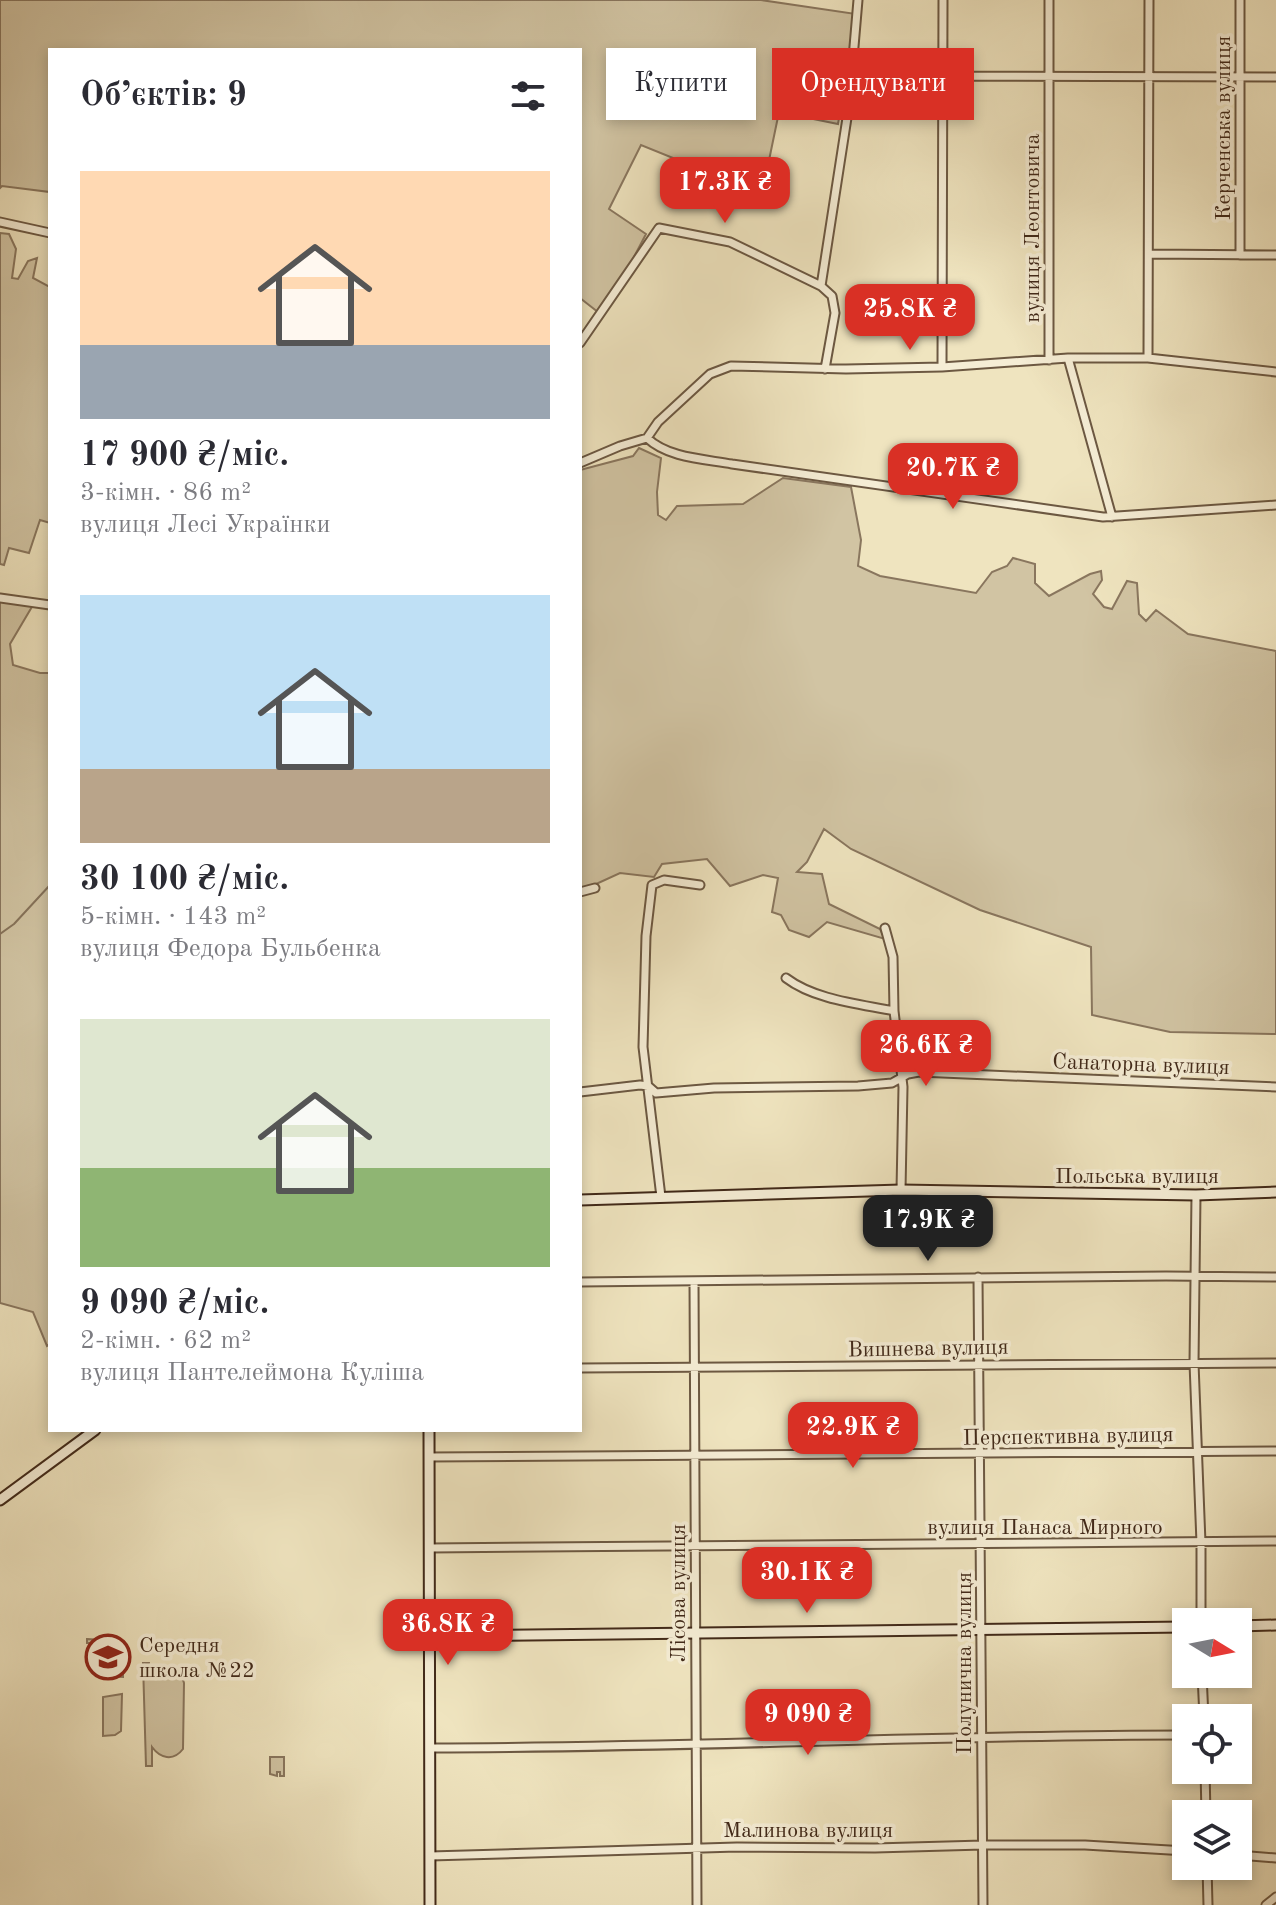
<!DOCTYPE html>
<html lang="uk">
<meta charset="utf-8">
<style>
:root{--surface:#fff;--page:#f7f7f7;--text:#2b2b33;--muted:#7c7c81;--accent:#d93025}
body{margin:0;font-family:"Old Standard TT",serif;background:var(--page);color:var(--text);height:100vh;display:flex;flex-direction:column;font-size:30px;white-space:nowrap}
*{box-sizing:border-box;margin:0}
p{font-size:26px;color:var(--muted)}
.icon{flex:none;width:44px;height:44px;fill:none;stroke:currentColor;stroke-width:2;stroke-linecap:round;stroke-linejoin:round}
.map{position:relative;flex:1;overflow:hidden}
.side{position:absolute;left:48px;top:48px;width:534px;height:1384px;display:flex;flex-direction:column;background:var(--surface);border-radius:0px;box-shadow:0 4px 12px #0003}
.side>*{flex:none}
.top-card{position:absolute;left:606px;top:48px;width:550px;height:72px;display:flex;gap:16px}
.needle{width:52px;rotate:100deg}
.fabs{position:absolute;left:1172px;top:1608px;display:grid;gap:16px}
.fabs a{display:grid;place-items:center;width:80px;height:80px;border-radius:0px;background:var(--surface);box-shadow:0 4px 12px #0003;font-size:40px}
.price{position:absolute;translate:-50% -68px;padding:0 18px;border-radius:16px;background:var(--accent);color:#fff;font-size:26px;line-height:52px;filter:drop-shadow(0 2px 4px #0008)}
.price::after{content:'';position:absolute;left:50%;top:48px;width:24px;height:18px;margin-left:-12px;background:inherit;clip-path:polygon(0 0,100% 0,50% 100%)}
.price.current{background:#222;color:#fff}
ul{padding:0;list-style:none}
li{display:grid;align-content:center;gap:16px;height:424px;padding:0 32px}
li span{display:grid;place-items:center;height:248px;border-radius:0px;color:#555}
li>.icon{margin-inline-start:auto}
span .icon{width:144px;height:144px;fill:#fffc;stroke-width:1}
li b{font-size:34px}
h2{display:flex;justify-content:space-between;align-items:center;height:96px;padding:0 32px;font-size:34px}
.tag{padding:0 28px;border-radius:0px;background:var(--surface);box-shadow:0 4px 12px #0003;font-size:28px;line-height:72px}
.tag.current{background:var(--accent);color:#fff}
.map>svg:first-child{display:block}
.green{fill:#d1c4a3;stroke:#89765e;stroke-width:2}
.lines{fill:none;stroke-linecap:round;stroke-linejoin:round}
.stream{stroke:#86735b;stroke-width:2}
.street-casing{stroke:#6c5842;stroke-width:11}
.secondary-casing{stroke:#412919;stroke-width:13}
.street{stroke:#f5edd5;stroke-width:7}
.secondary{stroke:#f5edd5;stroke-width:9}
.labels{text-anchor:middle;stroke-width:7;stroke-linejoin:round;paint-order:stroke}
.street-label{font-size:22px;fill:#412919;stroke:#f5edd5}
.poi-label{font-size:22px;fill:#412919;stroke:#f5edd5;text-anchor:start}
</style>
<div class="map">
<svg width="1276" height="1905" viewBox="0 0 1276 1905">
<rect width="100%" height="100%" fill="#efe4bf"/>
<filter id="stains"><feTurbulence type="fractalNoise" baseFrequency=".0025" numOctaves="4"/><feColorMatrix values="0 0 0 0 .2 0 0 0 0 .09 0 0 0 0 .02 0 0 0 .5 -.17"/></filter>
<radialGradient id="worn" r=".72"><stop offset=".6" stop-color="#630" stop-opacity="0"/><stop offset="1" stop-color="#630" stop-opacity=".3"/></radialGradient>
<path class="green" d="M0,0H761L856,14L838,124L779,112L762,194L641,145L609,209L646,234L603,316L580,298V50H50V192L2,186L0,188Z
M0,233L9,234L16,249L12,278L18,279L28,261L37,258L33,278L50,287V523L40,520L29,553L9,548L4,565L0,564Z
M639,448L661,458L657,492L658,515L666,520L677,506L743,504L783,478L851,487L861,540L858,566L880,576L976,593L992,572L1007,566L1013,558L1035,564V583L1049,596L1090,574L1101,571L1102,580L1093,594L1104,607L1112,609L1127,581L1137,583L1139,614L1146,621L1156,610L1188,634L1276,651V1034L1170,1032L1092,1015L1091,947L980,910L851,849L824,829L807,862L797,872L822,874L829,904L880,929L885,939L827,922L809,937L789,930L781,915L772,912L778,878L763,875L730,886L707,859L662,864L654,877L620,873L594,885L580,888V470L633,456Z
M0,601L33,605L10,644L13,665L40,673H50V1344L47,1346L33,1312L0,1303Z
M87,1639L120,1641L123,1648V1677L105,1676L104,1643H87Z
M143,1663H149L150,1678L158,1669L170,1667L181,1674L184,1683L183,1749C173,1762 160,1758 152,1747V1766H146Z
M122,1694L121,1731L115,1735L103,1736V1697Z
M270,1757H284V1776H280V1772H277V1776L270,1774Z"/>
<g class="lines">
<path class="stream" d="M0,934L14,924L50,885"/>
<g class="street-casing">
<path id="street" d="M1049,0V360
M1240,0V255
M942,76L1276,77
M0,222L50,233
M1150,254L1276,255
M821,286L849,105L858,0
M580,343L659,228L730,242L821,286L832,296L835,313L825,369
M1068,358L1112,517
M1148,358L1149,0
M942,367L943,0
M647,438C668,458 704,459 732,464L1103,517L1276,505
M580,463L620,446L647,438L658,422L710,374L731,366L846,369L942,367L1068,358H1148L1276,372
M0,598L50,605
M580,892L595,888
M885,928L893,957L894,1011
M786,978C815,1000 860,1004 894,1011L903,1087L901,1190
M580,1092L640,1085L648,1086L656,1093L714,1088L858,1086L892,1083L908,1074L919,1072L1276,1087
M1196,1195L1194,1363L1201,1543V1622
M661,1197L643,1047L646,936L652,885L664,880L700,885
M978,1277L983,1905
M694,1281L697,1905
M580,1282L1166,1276L1276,1277
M580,1368L1276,1363
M429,1457L1276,1451
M430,1548L1276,1541
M1202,1674L1204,1718
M431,1748C683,1748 934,1735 1186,1735
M1205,1770L1206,1814
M1238,1855L1276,1858
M430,1856L737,1847L875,1848L983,1845H1085L1186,1851
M1207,1866L1208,1905
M1266,1905L1276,1897"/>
</g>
<g class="secondary-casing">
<path id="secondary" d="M580,1200L901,1190L1196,1195L1276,1192
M429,1430L430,1905
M0,1500L95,1430
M1238,1626L1276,1625
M431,1639L449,1636L1186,1627"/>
</g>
<use href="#street" class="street"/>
<use href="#secondary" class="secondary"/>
</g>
<defs>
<g id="school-ring" transform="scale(2.3)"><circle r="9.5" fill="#f5edd5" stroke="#8f2418" stroke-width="1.5"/><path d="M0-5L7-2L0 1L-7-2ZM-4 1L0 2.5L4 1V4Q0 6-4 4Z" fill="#8f2418"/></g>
</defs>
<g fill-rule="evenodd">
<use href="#school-ring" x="108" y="1657"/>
</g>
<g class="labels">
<g class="street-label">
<text transform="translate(1222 128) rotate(-90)" y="8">Керченська вулиця</text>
<text transform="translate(1031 228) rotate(-90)" y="8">вулиця Леонтовича</text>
<text transform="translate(1141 1063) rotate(2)" y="8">Санаторна вулиця</text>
<text x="1137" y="1183">Польська вулиця</text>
<text transform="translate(928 1347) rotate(-1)" y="8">Вишнева вулиця</text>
<text transform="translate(1068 1435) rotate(-1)" y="8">Перспективна вулиця</text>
<text x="1045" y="1534">вулиця Панаса Мирного</text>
<text transform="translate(677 1593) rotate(-90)" y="8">Лісова вулиця</text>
<text transform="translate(963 1663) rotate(-90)" y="8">Полунична вулиця</text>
<text x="808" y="1837">Малинова вулиця</text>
</g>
<g class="poi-label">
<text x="139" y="1652">Середня<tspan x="139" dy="25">школа №22</tspan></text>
</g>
</g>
<rect width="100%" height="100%" filter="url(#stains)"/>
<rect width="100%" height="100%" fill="url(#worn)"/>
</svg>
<div class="fabs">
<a><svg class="needle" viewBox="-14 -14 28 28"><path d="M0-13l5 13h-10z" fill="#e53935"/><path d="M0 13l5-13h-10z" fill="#7c7c81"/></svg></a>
<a><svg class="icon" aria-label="locate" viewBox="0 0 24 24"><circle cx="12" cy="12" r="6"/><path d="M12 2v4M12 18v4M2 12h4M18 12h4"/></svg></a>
<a><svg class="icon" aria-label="layers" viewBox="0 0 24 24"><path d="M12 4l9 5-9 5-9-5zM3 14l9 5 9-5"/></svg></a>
</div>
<b class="price" style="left:725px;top:225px">17.3K ₴</b>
<b class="price" style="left:910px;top:352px">25.8K ₴</b>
<b class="price" style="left:953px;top:511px">20.7K ₴</b>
<b class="price" style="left:926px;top:1088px">26.6K ₴</b>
<b class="price current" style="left:928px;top:1263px">17.9K ₴</b>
<b class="price" style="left:853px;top:1470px">22.9K ₴</b>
<b class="price" style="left:807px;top:1615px">30.1K ₴</b>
<b class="price" style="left:448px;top:1667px">36.8K ₴</b>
<b class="price" style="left:808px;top:1757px">9 090 ₴</b>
<div class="top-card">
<a class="tag">Купити</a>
<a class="tag current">Орендувати</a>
</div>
<section class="side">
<h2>Об’єктів: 9<svg class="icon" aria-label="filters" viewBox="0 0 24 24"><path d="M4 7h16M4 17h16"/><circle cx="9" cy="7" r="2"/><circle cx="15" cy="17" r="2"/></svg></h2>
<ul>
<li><span style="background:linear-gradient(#ffd9b3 70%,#9aa5b1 0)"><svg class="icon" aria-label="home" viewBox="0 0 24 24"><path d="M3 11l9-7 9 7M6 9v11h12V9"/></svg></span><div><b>17 900 ₴/міс.</b><p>3-кімн. · 86 m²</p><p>вулиця Лесі Українки</p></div></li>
<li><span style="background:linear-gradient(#bfe0f5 70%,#b9a48a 0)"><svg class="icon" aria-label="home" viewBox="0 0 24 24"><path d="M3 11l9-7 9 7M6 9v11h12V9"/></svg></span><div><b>30 100 ₴/міс.</b><p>5-кімн. · 143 m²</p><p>вулиця Федора Бульбенка</p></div></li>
<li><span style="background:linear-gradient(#dfe7d0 60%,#8fb573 0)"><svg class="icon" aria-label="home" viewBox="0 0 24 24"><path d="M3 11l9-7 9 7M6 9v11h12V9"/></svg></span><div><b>9 090 ₴/міс.</b><p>2-кімн. · 62 m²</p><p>вулиця Пантелеймона Куліша</p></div></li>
</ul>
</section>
</div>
